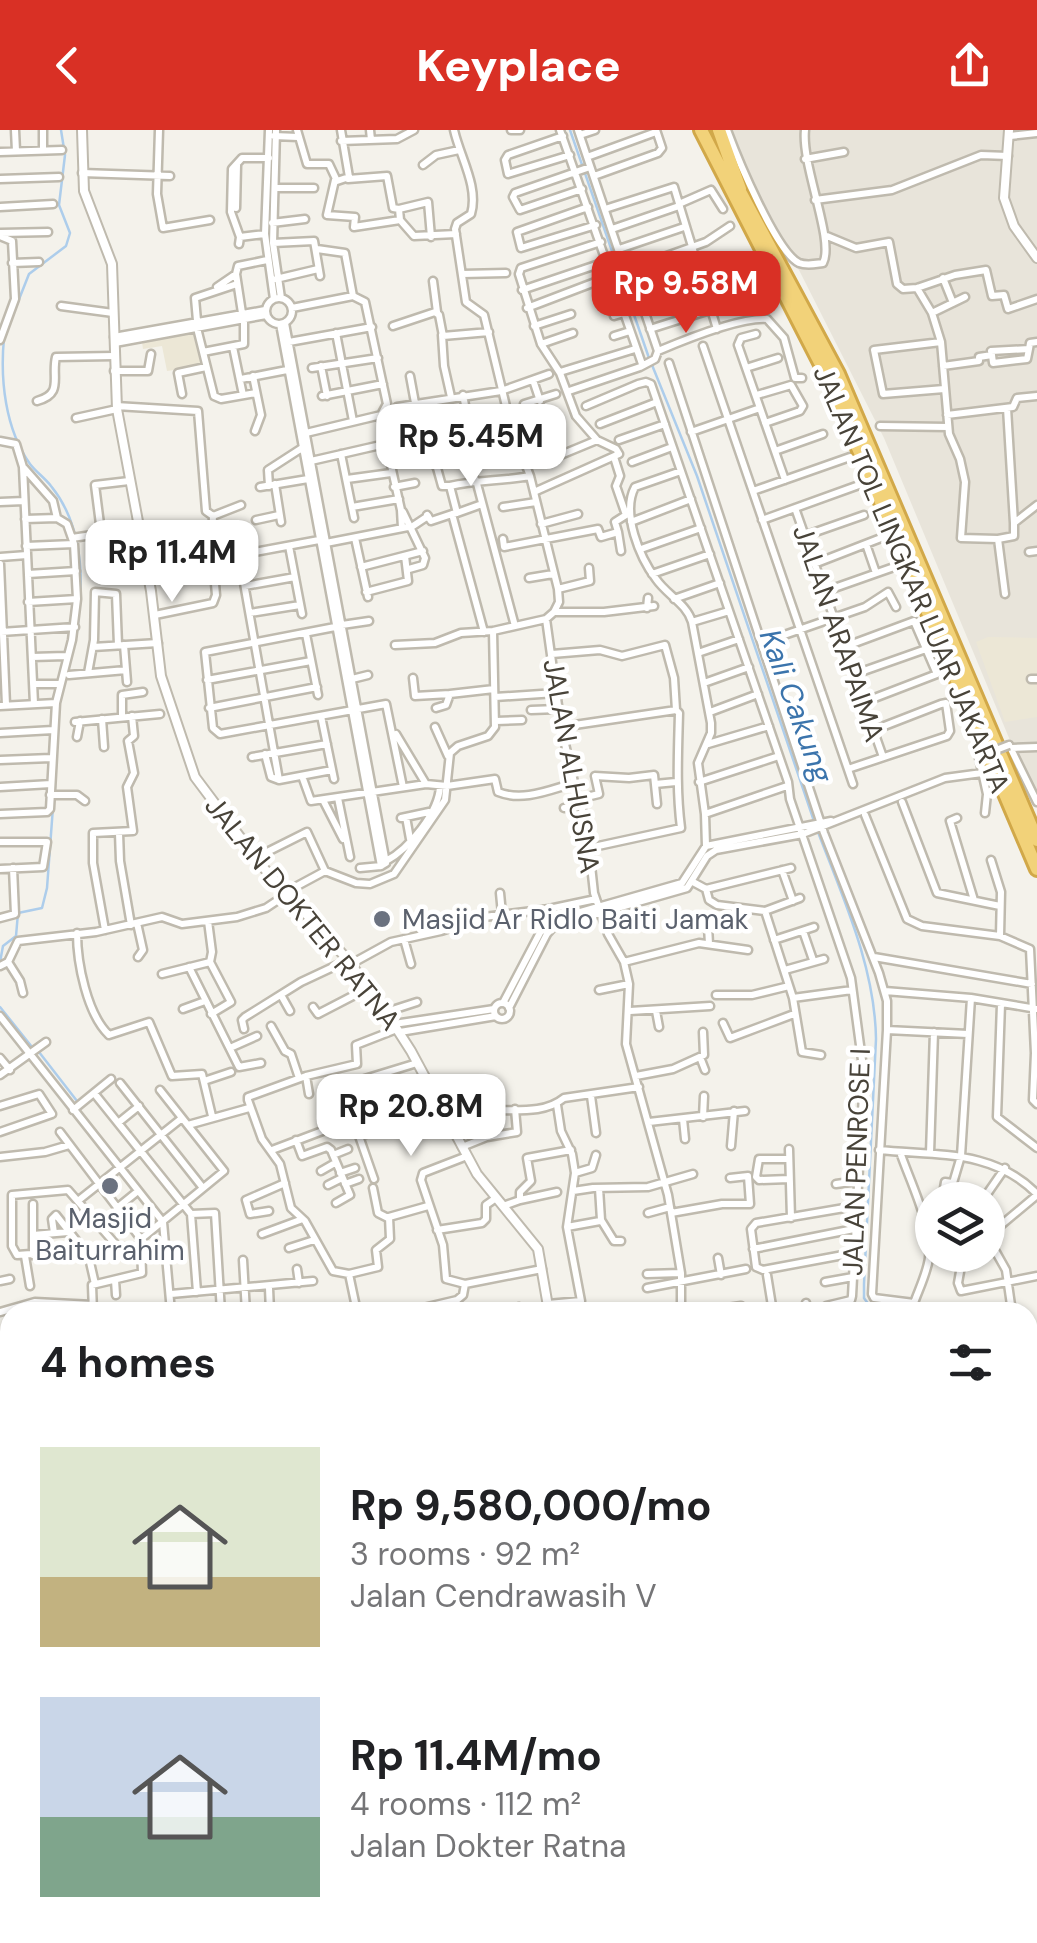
<!DOCTYPE html>
<meta charset="utf-8">
<style>
:root{--surface:#fff;--page:#f2f2f2;--text:#202124;--muted:#757577;--accent:#d93025}
body{margin:0;font-family:"DM Sans",sans-serif;background:var(--page);color:var(--text);height:100vh;display:flex;flex-direction:column;font-size:38px;white-space:nowrap}
*{box-sizing:border-box;margin:0}
p{font-size:32px;color:var(--muted)}
.icon{flex:none;width:55px;height:55px;fill:none;stroke:currentColor;stroke-width:2;stroke-linecap:round;stroke-linejoin:round}
.map{position:relative;flex:1;overflow:hidden}
.panel{position:absolute;left:0px;top:1172px;width:1038px;height:642px;display:flex;flex-direction:column;background:var(--surface);border-radius:30px 30px 0 0;box-shadow:0 2px 8px #0004}
.panel>*{flex:none}
.fabs{position:absolute;left:915px;top:1052px;display:grid;gap:20px}
.fabs a{display:grid;place-items:center;width:90px;height:90px;border-radius:50%;background:var(--surface);box-shadow:0 2px 8px #0004;font-size:50px}
.price{position:absolute;translate:-50% -85px;padding:0 22px;border-radius:20px;background:#fff;color:#222;font-size:32px;line-height:65px;filter:drop-shadow(0 2px 5px #0008)}
.price::after{content:'';position:absolute;left:50%;top:60px;width:30px;height:22px;margin-left:-15px;background:inherit;clip-path:polygon(0 0,100% 0,50% 100%)}
.price.selected{background:var(--accent);color:#fff}
ul{padding:0;list-style:none}
li{display:flex;align-items:center;gap:30px;height:250px;padding:0 40px}
li span{display:grid;place-items:center;flex:none;width:280px;height:200px;border-radius:0px;color:#555}
li>.icon{margin-inline-start:auto}
span .icon{width:120px;height:120px;fill:#fffc;stroke-width:1}
li b{font-size:42px}
h2{display:flex;justify-content:space-between;align-items:center;height:120px;padding:0 40px;font-size:42px}
header{display:flex;justify-content:space-between;align-items:center;height:130px;padding:0 40px;background:var(--accent);color:#fff;font-size:45px;font-weight:800}
.map>svg:first-child{display:block}
.residential{fill:#e8e4da}
.education{fill:#ece7d6}
.lines{fill:none;stroke-linecap:round;stroke-linejoin:round}
.stream{stroke:#adcdeb;stroke-width:2.5}
.minor-casing{stroke:#bfbaae;stroke-width:11}
.tertiary-casing{stroke:#bfbaae;stroke-width:12}
.motorway-casing{stroke:#d1a849;stroke-width:18}
.minor{stroke:#fff;stroke-width:6}
.tertiary{stroke:#fff;stroke-width:8}
.motorway{stroke:#f2d279;stroke-width:12}
.minor-bridge-casing{stroke:#bfbaae;stroke-width:11;stroke-linecap:butt}
.minor-bridge{stroke:#fff;stroke-width:6}
.worship-dot{fill:#6b7280;stroke:#fff;stroke-width:4}
.labels{text-anchor:middle;stroke-width:9;stroke-linejoin:round;paint-order:stroke}
.street-label{font-size:28px;fill:#484339;stroke:#fff}
.worship-label{font-size:28px;fill:#5b616d;stroke:#fff;text-anchor:start}
.water-label{font-size:30px;font-style:italic;fill:#3b74ac;stroke:#fff}
</style>
<header><svg class="icon" aria-label="back" viewBox="0 0 24 24"><path d="M15 5l-7 7 7 7"/></svg>Keyplace<svg class="icon" aria-label="share" viewBox="0 0 24 24"><path d="M12 15V3M7 8l5-5 5 5M5 13v7h14v-7"/></svg></header>
<div class="map">
<svg width="1037" height="1813" viewBox="0 0 1037 1813">
<rect width="100%" height="100%" fill="#f4f2eb"/>
<path class="residential" d="M727,0H1037V675L884,308L800,142L748,52Z"/>
<path class="education" d="M195,203L202,236L167,241L162,216L143,219L142,212Z
M199,394L201,408L151,415L149,401Z
M988,507L1037,508V587L1005,592L976,512Z"/>
<g class="lines">
<path class="stream" d="M570,0L649,228
M12,187L29,144L66,116L70,103L59,75L65,25L61,0
M4,208C0,249 5,299 30,334C36,342 45,348 51,356C79,390 84,439 79,480C78,493 78,506 73,518
M652,235L697,346L815,694
M55,657V643
M818,702C843,768 875,837 876,909L864,1154V1168L874,1182
M0,832L3,816L16,806L18,783L42,778L47,758L53,677
M0,877L32,917
M39,922L77,971
M832,1813V1805"/>
<g class="minor-casing">
<path id="minor" d="M15,0L16,21
M43,0V20
M159,0L157,64L163,98L210,90
M269,0L265,104L274,169
M276,0L273,113L281,168
M297,0L307,34H329L337,51L349,47L341,0
M370,0L371,10
M454,0C460,27 479,57 471,84L457,93L455,99L466,172L484,185L511,297L530,346L558,459L559,472L554,482
M511,0H520
M560,0L642,234
M578,0L633,164L657,157
M727,0C737,27 776,122 799,133C807,136 815,134 823,133C835,111 801,35 805,0
M580,5L595,0
M274,6L298,7
M563,6L508,25L505,30L508,44L570,25
M1010,6L1037,3
M341,11L397,9L414,0
M0,22L62,20
M587,27L656,2
M805,29L844,22
M423,35L436,25L459,20
M82,43L170,46
M594,46L658,23L662,18L656,0
M0,49L59,47
M348,49L387,46L393,78L399,79L400,90L414,106L456,104
M335,50L327,85L355,87L354,97L400,90
M275,58H314
M582,59L520,80L513,67L515,63L590,37
M815,70L892,60L981,25L1008,26
M679,74L711,60L723,79
M0,77L53,74
M588,77L517,102L521,118L596,95
M236,78L237,35
M399,79L428,72L431,107
M605,79L674,57L717,199
M272,93L305,89
M612,99L679,76
M1,103L48,102
M0,106L12,111L15,169L0,210
M827,106L856,118L889,112L897,154L903,159L917,158L955,145L986,140L992,166L1004,165L1008,179L1037,169
M240,107L265,104
M273,113L314,111L320,146
M239,114L240,107L231,82L232,39L242,28H269
M317,119L345,123L353,166
M619,119L684,97
M661,128L675,170
M12,133L39,132
M627,140L706,112L730,96
M236,144L242,183
M462,144L506,143
M943,148L953,173
M276,149L318,139
M628,149L654,140
M668,149L697,139
M433,151L437,182
M237,154L195,168L198,202L214,266L221,269L256,263
M217,157L236,144L238,136L267,130
M917,158L932,183L941,212L949,304L960,329L965,352L961,408L998,409
M522,160L608,131
M266 181a13 13 0 1 1 26 0a13 13 0 1 1-26 0Z
M61,176L113,183
M292,178L353,166L365,172L387,274L381,285L382,295L401,380L402,398
M527,178L611,146
M932,183L965,167
M614,186L624,183
M285,193L386,733L381,736
M280,194L381,736
M393,196L435,182L439,185L443,206L489,202
M534,196L571,184
M650,199L710,180
M336,203L353,291
M756,204L741,208L738,215L785,350
M442,205L444,236L451,267
M614,206L630,201
M114,207L265,180
M289,212L372,197
M941,212L874,220L883,264L944,259
M115,213L266,185
M541,214L573,203
M703,216L853,654
M233,217L243,265
M658,221C684,210 740,187 767,189L784,208L795,248H802
M203,222L244,214V188
M992,225L993,233L1027,229L1029,219
M669,233L824,703L879,843L887,871V900L872,1164L874,1168L914,1173L920,1182
M321,236L327,266
M943,236L979,231V227L992,225L991,221L1029,219L1030,213L1037,212
M312,238L378,228
M746,238L778,228
M114,241H148L151,224
M560,242L635,219
M253,246L261,285L255,301
M410,246L415,273
M241,249L287,240
M533,250L540,271
M569,261L640,237L655,229L658,221L644,180L704,160
M182,264L178,243L206,237
M463,265L468,290
M757,265L791,255L803,276L800,281L765,293
M322,266L383,254
M37,271C64,264 51,247 56,227L114,226
M524,274L556,264
M116,276L198,281L206,381L213,386
M586,276L638,254L646,252L651,254L788,652L790,669L851,848L864,945L852,1166L851,1170L826,1176
M397,277L501,261L549,244
M1007,278L1014,393
M947,285L1013,277L1017,268L1037,266
M76,288L117,279
M600,294L657,272
M880,296L948,297
M691,302L760,278
M306,303L381,285
M619,310L665,294
M0,311L16,314L23,337L34,574
M775,321L823,304
M475,322L519,312
M341,324L354,388
M614,327L620,346L616,356L626,385L615,392L618,402
M431,329L437,338L442,356H450L457,383L452,384L484,502
M551,329L597,310
M311,331L385,314
M632,332L672,317
M436,334L458,327
M24,338L53,371L57,388
M681,341L635,357C621,383 640,428 656,449C667,465 687,474 692,492L711,593V603L698,633L705,684L706,716
M347,349L391,343
M476,350L515,496
M275,354L281,392
M269,356L268,340L302,318
M450,356C478,350 502,351 530,346
M260,357L308,349
M394,357L415,353
M753,361L850,327
M534,362L619,324L616,319L597,310L576,286L560,243L541,214L519,144L521,138L601,112
M0,372L24,371
M352,377L399,369
M503,377L536,372
M795,378L883,627
M403,382L425,428L423,435L409,439
M457,383L482,374
M427,385L431,391L452,384
M256,390L279,385
M762,390L859,355
M631,392L691,369
M541,394L578,384
M101,402L95,355L129,351
M98,404L100,442L109,441
M804,406L864,385
M72,408L139,398
M355,408L368,467
M503,409L504,417L598,399L601,407L618,402L621,421
M212,412L213,386L241,375
M326,413L413,396L428,386
M866,414L876,443
M26,416L74,414
M289,416L302,484
M142,418L204,410L212,412V420L233,426L319,410
M641,419L701,398
M1029,422L1037,421
M239,425L279,650
M0,427L27,425
M0,434L6,575
M814,434L881,408
M361,437L423,421
M28,444L76,441
M652,444L710,424
M529,448L553,444
M245,456L295,447
M558,459L590,451L589,438
M366,462L408,451L405,426
M823,462L894,437
M1005,464L998,409L1014,406V393L1037,375
M674,469L720,453
M28,472L77,469
M647,478L648,468
M250,483L300,475
M155,485L213,473L216,465L212,420
M546,489L561,597L578,669L586,690L594,763L608,804L624,832L629,854L626,914L668,1065L681,1143V1182
M692,492L729,481
M342,495L369,491
M335,497L205,522L213,598L220,604L386,574L403,657
M1,502L75,497
M306,504L318,565
M764,512L865,477L888,462L896,477
M124,515L127,552
M395,515L435,513L461,503L493,501L546,489L554,482H604L654,476
M93,517L158,513
M844,517L914,491L937,544L864,572
M698,523L739,509
M552,524L600,520L622,526L665,515L674,548L676,580L679,583C678,623 676,659 681,698L589,718
M32,527L66,526
M88,543L94,510L95,462L116,464L118,515
M855,544L926,519
M69,545L126,540
M413,548L415,566L450,564
M352,549L368,545
M1031,549H1037
M207,550L311,531
M704,553L749,537
M33,554H58
M495,567L556,563
M0,576L56,573
M209,578L317,557
M436,578L446,575L450,564L494,559
M531,580L558,579
M710,582L758,564
M122,586V565L143,562
M321,586L334,649
M102,589L104,617
M496,591L522,590
M75,592L160,584
M435,597L448,626
M561,597L676,580
M0,603L53,600
M396,604L426,654
M77,607L80,591
M708,614L769,596
M1009,615L1037,672
M1012,618L1037,617
M265,624L271,647L279,650
M983,625L979,628L987,664L985,683
M252,627L327,614
M0,630L51,628
M848,639L947,606L950,601L946,573L941,574L874,600
M302,646L311,671L426,654L447,656L495,649L498,662C523,672 549,660 574,653
M279,650L332,640
M699,652L779,626
M655,654L676,652
M0,657L51,654
M50,665H77L85,671
M338,668L350,727
M578,669L599,664L595,646L629,648L654,645L657,674
M323,670L343,709
M902,672L937,763L1000,776
M564,678L580,676
M0,684L47,682L50,679L56,573L72,510L77,469L74,414L67,394L57,388L25,389
M705,684L787,656
M865,685L907,789L922,796L1000,806L1030,819L1035,923L1033,970L1037,974
M406,687L410,709
M401,688L429,682
M957,688L950,691L974,770
M119,703L120,731L131,795
M0,712H47L43,737L0,739
M255,728L307,702L325,741
M991,730L1001,762L1000,806
M386,731C409,719 439,682 440,656
M360,738L381,736
M782,740L793,771
M693,752L706,759L709,770L717,775L765,781L793,868L802,922L821,925
M706,759L791,738
M286,762L325,741L356,753L370,754L394,744L445,670L450,623L458,616L488,606L495,597L493,501
M500,763L502,784
M765,781L800,768
M0,788L15,784L13,738
M208,791L212,822L210,832L231,872L211,884
M137,793L143,820L138,827
M708,796L709,814
M105,800L93,733V703L133,701L127,657L134,643L128,611L134,606L132,586
M803,801L813,830
M77,803C77,833 87,884 109,905L149,892L172,946L202,944L212,986
M404,809L411,834
M774,810L814,797
M874,827L1032,854
M8,832L20,851L23,863
M624,832L699,813L748,820
M351,834L391,812L441,801L484,787L549,779L596,769
M0,836L8,832L18,811L96,802L162,787L182,794L237,787L266,778L287,764
M189,837L239,937L261,933
M785,840L824,829
M162,844L210,832
M599,860L629,854
M885,861L971,868L1037,879
M281,865L290,881
M716,865H752L789,856
M793,868L852,860
M503,873L543,797L549,791L682,753L706,716L831,691
M494 881a8 8 0 1 1 16 0a8 8 0 1 1-16 0Z
M1001,874L997,987L1037,1018
M313,877L318,884L370,857
M509,878L547,804L554,796L687,758L707,726L716,720L803,704L945,648L982,643
M183,879L205,871
M630,881L710,876
M656,881L659,897
M386,882L417,872
M0,886L163,1092L171,1182
M723,893L730,908L794,884
M394,894L494,879
M271,896L285,921L291,924L299,948
M244,899L242,890L245,887L301,852L348,830
M397,899L356,915L357,934L306,946L248,967V970L262,1009L280,1034L291,1078L305,1091L333,1141L349,1144L378,1137L376,1120L390,1109L389,1087L428,1076
M887,900L968,904
M400,902L496,886
M230,918L257,906
M700,927L705,940
M0,928L10,940
M0,945L46,912
M306,946L309,964
M636,946L673,939L704,925L703,902
M204,951L231,942
M120,953L203,1058
M335,958L417,933
M94,963L191,1084L197,1162
M591,966L596,1003
M0,976L39,964L52,984L0,1002
M73,980L111,949
M347,982L359,1006L374,1049
M703,987L704,966
M683,989L685,1009
M649,992L745,981
M118,993L139,976
M188,995L249,978
M60,1002L141,1109
M359,1006L443,982
M487,1007L517,1002L515,979
M296,1010L302,1026L327,1017L331,1020L350,1065L336,1073
M731,1016L734,981
M462,1017L487,1007L481,981C509,978 542,986 564,968L639,957
M789,1019L791,1088
M272,1020L333,997
M879,1020C937,1026 993,1019 1037,1064
M900,1022C911,1054 932,1094 929,1128C927,1143 919,1159 914,1173
M930,1023L934,902
M333,1025L348,1019
M467,1026L423,1043L421,1050L443,1115L446,1149L465,1154L542,1139
M0,1027L45,1022L69,1015
M789,1029H759L756,1047L759,1050L789,1049
M321,1041L335,1033
M340,1043L355,1038
M575,1043L592,1038L596,1025
M953,1053L952,1059L944,1058L945,1052L953,1053L961,1026L971,868
M345,1054L359,1049
M836,1054L858,1051
M328,1055L342,1048
M373,1058L378,1083L388,1088
M599,1058L601,1090L614,1111H621
M573,1061L593,1058L648,1057L693,1044
M987,1064L1005,1038
M79,1070L182,988
M520,1070L557,1062
M503,1076L520,1070V1062L531,1051L527,1028L571,1020
M117,1078L138,1061
M269,1081L250,1084L246,1070L285,1053
M648,1083L670,1077
M671,1083L722,1074H750L748,1046L730,1048
M191,1084L215,1083L221,1182
M922,1085L932,1084
M567,1097L600,1091
M437,1100L482,1093L486,1089V1075L496,1068
M54,1103L52,1089L56,1085L83,1119
M262,1104L300,1090
M33,1105L68,1102
M988,1106L1037,1065
M988,1108L1006,1140L1012,1182
M141,1109L224,1041L160,960
M117,1116L68,1060L12,1065V1116L17,1125L141,1116
M289,1118L314,1110
M87,1119L95,1154
M753,1119L854,1099
M854,1123L763,1140L756,1137L751,1099L756,1093L856,1076
M33,1125V1074
M963,1125L958,1153L961,1161L1037,1146
M25,1126L30,1156
M718,1128L721,1145
M243,1130L246,1182
M297,1139L299,1153
M349,1144L357,1182
M647,1144L681,1143
M767,1145L773,1182
M115,1150L116,1165
M0,1151L10,1149
M825,1152L853,1147
M269,1158L270,1182
M647,1158L746,1139
M171,1164L313,1151
M806,1173L808,1182
M548,1174L581,1171L567,1097L575,1043L572,1024L561,1001L557,975
M519,1177L523,1182
M0,1182L35,1172L93,1175
M93,1182L92,1155L142,1143L141,1115
M101,1182L114,1180
M406,1182L457,1170L463,1165L465,1154
M532,1182L549,1181
M718,1182L720,1179L741,1176
M1036,1200L1037,1214
M0,1209L10,1208
M1028,1289H1037
M0,1296L10,1297
M1028,1313L1037,1312
M0,1317L10,1319
M0,1338L10,1339
M1028,1338L1037,1337
M0,1358L10,1359
M0,1379L10,1381
M1028,1389L1034,1385L1036,1363
M0,1453L10,1455
M1028,1469H1037
M0,1535L10,1464
M1028,1537L1037,1536
M1028,1571L1037,1569
M1028,1625L1037,1643
M0,1628L10,1630
M1034,1645L1037,1674
M0,1653L10,1656
M0,1680L6,1679L10,1674
M1028,1699L1037,1704
M0,1719L10,1720
M3,1756H10
M8,1782L9,1813
M1028,1784L1037,1806
M67,1805L70,1813
M322,1805L323,1813
M719,1805L720,1813
M872,1805L873,1813
M906,1805L907,1813
M958,1805L963,1813
M48,1808L56,1805
M676,1809H701L708,1813
M76,1813L99,1805
M146,1813L170,1805
M212,1813L234,1806L237,1813
M355,1813C376,1809 392,1811 413,1812C431,1813 442,1800 460,1813
M465,1813L467,1805
M488,1813L489,1805
M548,1813L551,1805
M817,1813L818,1805
M838,1813V1805
M918,1813L934,1805
M983,1813L1003,1805"/>
</g>
<g class="tertiary-casing">
<path id="tertiary" d="M82,0L84,61L112,134L117,279L151,461L161,546L195,647L261,735L348,830L386,882L411,921L477,1044L538,1119L549,1182
M1009,0L1004,68L1014,96L1037,128
M606,1805L607,1813"/>
</g>
<g class="motorway-casing">
<path id="motorway" d="M701,0L830,252L1037,739
M719,0L740,59
M736,54L838,244L1037,710"/>
</g>
<use href="#minor" class="minor"/>
<use href="#tertiary" class="tertiary"/>
<use href="#motorway" class="motorway"/>
<g class="minor-bridge-casing">
<path id="minor-bridge" d="M983,625L1009,615"/>
</g>
<use href="#minor-bridge" class="minor-bridge"/>
</g>
<g class="worship-dot">
<circle cx="382" cy="789" r="10"/>
<circle cx="110" cy="1056" r="10"/>
</g>
<g class="labels">
<g class="street-label">
<text transform="translate(912 449) rotate(67)" y="10">JALAN TOL LINGKAR LUAR JAKARTA</text>
<text transform="translate(839 503) rotate(71)" y="10">JALAN ARAPAIMA</text>
<text transform="translate(572 636) rotate(80)" y="10">JALAN ALHUSNA</text>
<text transform="translate(303 783) rotate(51)" y="10">JALAN DOKTER RATNA</text>
<text transform="translate(856 1032) rotate(-88)" y="10">JALAN PENROSE I</text>
</g>
<g class="worship-label">
<text x="402" y="799">Masjid Ar Ridlo Baiti Jamak</text>
<text x="110" y="1098" text-anchor="middle">Masjid<tspan x="110" dy="32">Baiturrahim</tspan></text>
</g>
<g class="water-label">
<text transform="translate(796 576) rotate(70)" y="10">Kali Cakung</text>
</g>
</g>
</svg>
<div class="fabs">
<a><svg class="icon" aria-label="layers" viewBox="0 0 24 24"><path d="M12 4l9 5-9 5-9-5zM3 14l9 5 9-5"/></svg></a>
</div>
<b class="price selected" style="left:686px;top:206px">Rp 9.58M</b>
<b class="price" style="left:471px;top:359px">Rp 5.45M</b>
<b class="price" style="left:172px;top:475px">Rp 11.4M</b>
<b class="price" style="left:411px;top:1029px">Rp 20.8M</b>
<section class="panel">
<h2>4 homes<svg class="icon" aria-label="filters" viewBox="0 0 24 24"><path d="M4 7h16M4 17h16"/><circle cx="9" cy="7" r="2"/><circle cx="15" cy="17" r="2"/></svg></h2>
<ul>
<li><span style="background:linear-gradient(#dfe7d0 65%,#c2b280 0)"><svg class="icon" aria-label="home" viewBox="0 0 24 24"><path d="M3 11l9-7 9 7M6 9v11h12V9"/></svg></span><div><b>Rp 9,580,000/mo</b><p>3 rooms · 92 m²</p><p>Jalan Cendrawasih V</p></div></li>
<li><span style="background:linear-gradient(#c9d6e8 60%,#7fa58c 0)"><svg class="icon" aria-label="home" viewBox="0 0 24 24"><path d="M3 11l9-7 9 7M6 9v11h12V9"/></svg></span><div><b>Rp 11.4M/mo</b><p>4 rooms · 112 m²</p><p>Jalan Dokter Ratna</p></div></li>
</ul>
</section>
</div>
